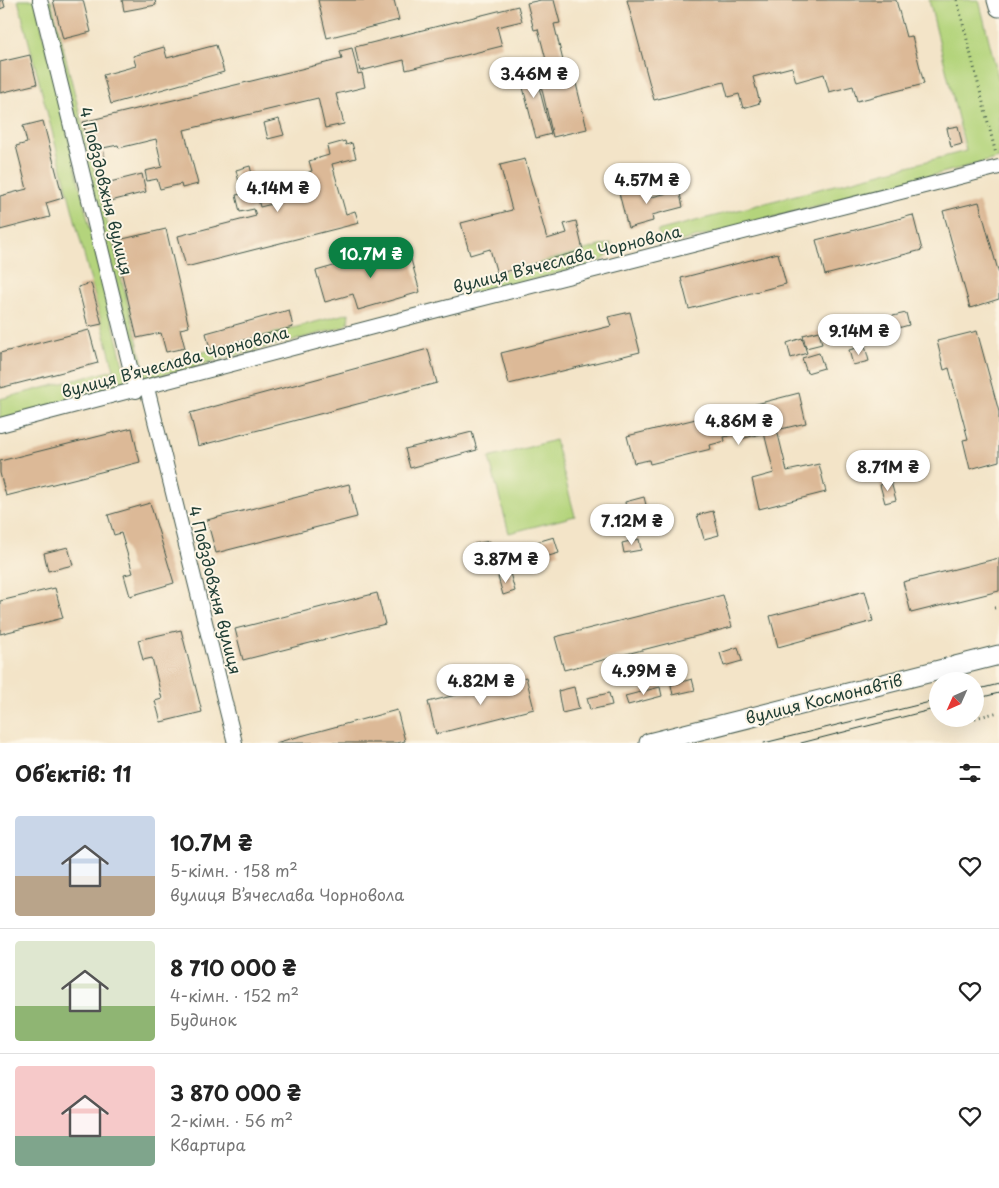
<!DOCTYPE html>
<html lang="uk">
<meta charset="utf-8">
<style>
:root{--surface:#fff;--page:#f6f6f6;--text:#222;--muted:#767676;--line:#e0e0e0;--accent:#0b8043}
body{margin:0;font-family:"Playpen Sans",sans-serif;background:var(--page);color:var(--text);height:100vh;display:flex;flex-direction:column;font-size:19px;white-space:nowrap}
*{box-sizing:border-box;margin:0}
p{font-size:16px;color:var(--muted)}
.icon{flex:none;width:28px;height:28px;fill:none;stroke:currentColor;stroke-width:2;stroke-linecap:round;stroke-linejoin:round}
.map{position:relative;height:743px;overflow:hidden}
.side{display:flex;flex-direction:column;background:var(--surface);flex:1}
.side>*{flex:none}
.needle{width:32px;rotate:225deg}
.controls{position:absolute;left:929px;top:672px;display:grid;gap:10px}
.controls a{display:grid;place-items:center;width:55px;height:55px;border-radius:50%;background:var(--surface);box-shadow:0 5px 20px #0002;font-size:25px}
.price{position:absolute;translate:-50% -42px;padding:0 11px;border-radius:18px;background:#fff;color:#222;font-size:16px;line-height:32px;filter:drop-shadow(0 1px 2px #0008)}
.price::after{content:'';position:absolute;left:50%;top:30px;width:15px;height:11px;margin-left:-8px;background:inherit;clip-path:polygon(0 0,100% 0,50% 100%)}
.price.current{background:var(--accent);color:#fff}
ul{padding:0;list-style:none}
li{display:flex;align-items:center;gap:15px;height:125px;padding:0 15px}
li+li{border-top:1px solid var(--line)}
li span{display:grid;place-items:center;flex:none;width:140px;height:100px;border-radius:5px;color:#555}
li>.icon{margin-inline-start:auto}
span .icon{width:60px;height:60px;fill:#fffc;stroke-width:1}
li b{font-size:21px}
h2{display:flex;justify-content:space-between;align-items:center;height:60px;padding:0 15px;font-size:21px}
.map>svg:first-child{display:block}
.green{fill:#b4d47b;stroke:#6a8858}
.building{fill:#dcb997}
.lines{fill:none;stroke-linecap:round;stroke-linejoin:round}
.minor-casing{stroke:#3f564a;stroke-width:16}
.secondary-casing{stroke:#3f564a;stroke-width:21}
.path{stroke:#3f564a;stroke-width:3;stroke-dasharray:1 4;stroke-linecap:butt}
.minor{stroke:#fff;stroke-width:14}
.secondary{stroke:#fff;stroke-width:19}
.tram{stroke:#1f3d34;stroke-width:1}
.labels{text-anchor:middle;stroke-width:4;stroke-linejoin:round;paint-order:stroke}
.street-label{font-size:16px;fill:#1f3d34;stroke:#fcf5e5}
</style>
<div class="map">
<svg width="999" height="743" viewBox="0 0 999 743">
<rect width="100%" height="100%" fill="#fcf5e5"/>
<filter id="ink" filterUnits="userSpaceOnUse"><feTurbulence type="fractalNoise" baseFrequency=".02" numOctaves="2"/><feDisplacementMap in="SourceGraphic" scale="10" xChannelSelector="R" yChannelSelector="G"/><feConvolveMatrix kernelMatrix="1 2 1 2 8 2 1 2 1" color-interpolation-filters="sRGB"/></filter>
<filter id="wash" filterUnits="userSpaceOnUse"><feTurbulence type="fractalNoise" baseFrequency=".0096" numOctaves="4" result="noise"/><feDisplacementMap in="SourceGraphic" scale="20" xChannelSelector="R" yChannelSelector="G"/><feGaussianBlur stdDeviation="1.12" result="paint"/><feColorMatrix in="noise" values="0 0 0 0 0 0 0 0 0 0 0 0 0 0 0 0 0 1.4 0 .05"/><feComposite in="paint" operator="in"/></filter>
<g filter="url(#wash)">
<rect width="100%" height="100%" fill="#f3e4c8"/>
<path class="green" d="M18,0H35L127,382L123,387L0,420V399L114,370Z
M46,0H51L144,368L349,313L348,323L344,327L143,380L140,378Z
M929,0H979L999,81V158L671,244L665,242L657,231L966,151Z
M611,243C610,253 607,257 599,263L476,294L469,290L467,282Z
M555,440L575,516L509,533L489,458Z"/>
<g id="blocks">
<path class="building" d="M0,0H3L5,7L0,9Z
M53,0H83L91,32L63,39Z
M122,0H155L156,5L124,11Z
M318,0H394L399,20L327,38Z
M541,0H554L560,23L554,24L566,73L573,71L587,129L553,137L540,81L551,79L538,29L534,30L527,3Z
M627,0H896L906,37L912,36L924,84L857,101L853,86L829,92L824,74L796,82L792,67L753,77L760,103L743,108L739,94L728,97L724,82L654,100Z
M518,6L522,21L497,27L502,46L406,70L404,60L360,71L355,47Z
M216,45L224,72L111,104L103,75L136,66L133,56L164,47L167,58Z
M352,48L358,74L362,73L365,87L336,94L344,124L325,128L318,98L184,130L198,184L182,188L181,184L160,189L157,179L147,181L145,171L162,167L156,139L119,148L118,145L103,148L105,158L93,162L83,122L342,59L340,51Z
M30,55L37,84L0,93V62Z
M532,60L551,134L536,138L517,64Z
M279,119L284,135L268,139L264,123Z
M43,121L63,198L46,203L50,217L0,230V196L27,189L16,146L27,143L23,126Z
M958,126L962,144L951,147L947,128Z
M345,141L346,145L352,143L356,158L332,164L346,214L355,211L359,223L186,267L178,236L256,216L254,209L240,212L236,195L242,194L236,170L250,166L260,207L288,200L283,180L312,171L309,161L329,155L327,146Z
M525,159L547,239L567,233L564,224L576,221L583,250L497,274L490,249L470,255L461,223L512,210L500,165Z
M142,174L146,192L103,203L98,185Z
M645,187L648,198L679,190L683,207L652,215L653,221L628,228L619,193Z
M979,202L999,274V299L970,308L943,211Z
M913,215L922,250L825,275L816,240Z
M166,229L189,327L180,329L185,348L166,352L161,333L137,338L114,241Z
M407,245L420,292L358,310L353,294L325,302L316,271Z
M778,253L786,284L689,309L681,278Z
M91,283L102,324L88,327L78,287Z
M289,310L293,327L210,349L206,333Z
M630,312L640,352L509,384L501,353L611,326L608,317Z
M906,313L909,325L887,331L884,318Z
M876,320L879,333L861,338L858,325Z
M89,330L98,363L0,388V353Z
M819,331L822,344L806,348L803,335Z
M977,331L999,412V461L970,469L963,440L968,439L949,368L944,370L937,341Z
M802,338L807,353L791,358L787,343Z
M865,346L869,361L853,365L849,350Z
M428,349L437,383L198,446L190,413Z
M819,353L824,368L807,373L802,358Z
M799,393L806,423L777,430L787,471L819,464L826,492L759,509L752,479L774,473L764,433L741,439L739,434L724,437L725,441L710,445L711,449L650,464L649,460L634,463L627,436L716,414L717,418L734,414L733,410Z
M132,428L140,462L6,496L0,473V461Z
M472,432L477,450L410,468L405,449Z
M891,482L896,500L885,503L880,485Z
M349,484L357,517L216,553L207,520Z
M644,497L647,509L627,514L625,502Z
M150,503L174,583L130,596L124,575L133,573L121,533L114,535L108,515Z
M713,511L719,535L704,539L697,515Z
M554,537L559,553L535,560L530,544Z
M639,539L641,550L624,553L622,543Z
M490,541L492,550L476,553L474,544Z
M68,547L73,565L48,571L44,553Z
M999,558V591L911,613L903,582Z
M510,573L515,591L503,595L498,577Z
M55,588L63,618L0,634V601Z
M865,591L873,621L778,647L770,616Z
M377,593L385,624L243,660L235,629Z
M723,595L732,627L564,670L555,637Z
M181,630L202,712L161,722L155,701L162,699L152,658L143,660L138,640Z
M738,647L742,661L724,666L720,653Z
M526,677L534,709L436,734L428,702Z
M692,679L695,690L673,695L671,685Z
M574,687L579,709L562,713L558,691Z
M660,687L662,696L628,705L625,696Z
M609,693L612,705L590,710L587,698Z
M397,710L405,741L397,743H275Z"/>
</g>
</g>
<g filter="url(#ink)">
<use href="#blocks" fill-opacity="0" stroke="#3f564a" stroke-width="1"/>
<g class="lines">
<g class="minor-casing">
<path id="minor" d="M40,0L136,391
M147,388L235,743
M0,425L449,307L999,167"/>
</g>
<g class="secondary-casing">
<path id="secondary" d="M997,0L999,7
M649,743L999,655"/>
</g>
<path class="path" d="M957,0L996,154
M994,608L999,607
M975,718L999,712
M955,723L973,719"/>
<use href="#minor" class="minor"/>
<use href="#secondary" class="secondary"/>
<path class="tram" d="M975,690L999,684
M975,699L999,693
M764,743L938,700
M801,743L938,708"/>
</g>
</g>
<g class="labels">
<g class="street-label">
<text transform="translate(106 191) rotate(76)" y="6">4 Повздовжня вулиця</text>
<text transform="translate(567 259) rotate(-14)" y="6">вулиця Вʼячеслава Чорновола</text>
<text transform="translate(175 362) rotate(-15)" y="6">вулиця Вʼячеслава Чорновола</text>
<text transform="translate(215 590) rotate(76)" y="6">4 Повздовжня вулиця</text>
<text transform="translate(824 699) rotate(-14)" y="6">вулиця Космонавтів</text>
</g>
</g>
</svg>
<div class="controls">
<a><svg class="needle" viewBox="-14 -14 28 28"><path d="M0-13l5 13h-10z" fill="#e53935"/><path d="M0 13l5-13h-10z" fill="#767676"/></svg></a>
</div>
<b class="price" style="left:534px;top:99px">3.46M ₴</b>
<b class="price" style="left:647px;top:205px">4.57M ₴</b>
<b class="price" style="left:278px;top:213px">4.14M ₴</b>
<b class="price current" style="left:371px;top:279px">10.7M ₴</b>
<b class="price" style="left:859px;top:356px">9.14M ₴</b>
<b class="price" style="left:739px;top:446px">4.86M ₴</b>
<b class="price" style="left:888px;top:492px">8.71M ₴</b>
<b class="price" style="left:632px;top:546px">7.12M ₴</b>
<b class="price" style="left:506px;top:584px">3.87M ₴</b>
<b class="price" style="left:644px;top:696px">4.99M ₴</b>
<b class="price" style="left:481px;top:706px">4.82M ₴</b>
</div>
<section class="side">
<h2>Об’єктів: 11<svg class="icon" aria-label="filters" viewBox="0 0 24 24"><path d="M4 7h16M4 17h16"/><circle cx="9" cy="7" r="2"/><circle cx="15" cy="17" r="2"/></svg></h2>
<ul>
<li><span style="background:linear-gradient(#c9d6e8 60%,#b9a48a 0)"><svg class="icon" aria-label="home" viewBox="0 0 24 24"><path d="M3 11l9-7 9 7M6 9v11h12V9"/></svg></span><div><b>10.7M ₴</b><p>5-кімн. · 158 m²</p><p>вулиця Вʼячеслава Чорновола</p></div><svg class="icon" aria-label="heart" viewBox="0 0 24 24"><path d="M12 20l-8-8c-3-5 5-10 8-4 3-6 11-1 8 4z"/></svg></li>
<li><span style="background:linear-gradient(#dfe7d0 65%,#8fb573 0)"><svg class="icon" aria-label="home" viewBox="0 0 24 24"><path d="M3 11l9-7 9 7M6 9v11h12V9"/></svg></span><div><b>8 710 000 ₴</b><p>4-кімн. · 152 m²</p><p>Будинок</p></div><svg class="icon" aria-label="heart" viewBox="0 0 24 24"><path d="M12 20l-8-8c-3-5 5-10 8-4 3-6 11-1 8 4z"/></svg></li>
<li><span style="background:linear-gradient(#f6c9c9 70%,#7fa58c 0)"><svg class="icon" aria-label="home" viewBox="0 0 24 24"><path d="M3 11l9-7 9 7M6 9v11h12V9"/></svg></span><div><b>3 870 000 ₴</b><p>2-кімн. · 56 m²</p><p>Квартира</p></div><svg class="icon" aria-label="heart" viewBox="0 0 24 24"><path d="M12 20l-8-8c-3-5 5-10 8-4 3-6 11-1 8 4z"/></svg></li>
</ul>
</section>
